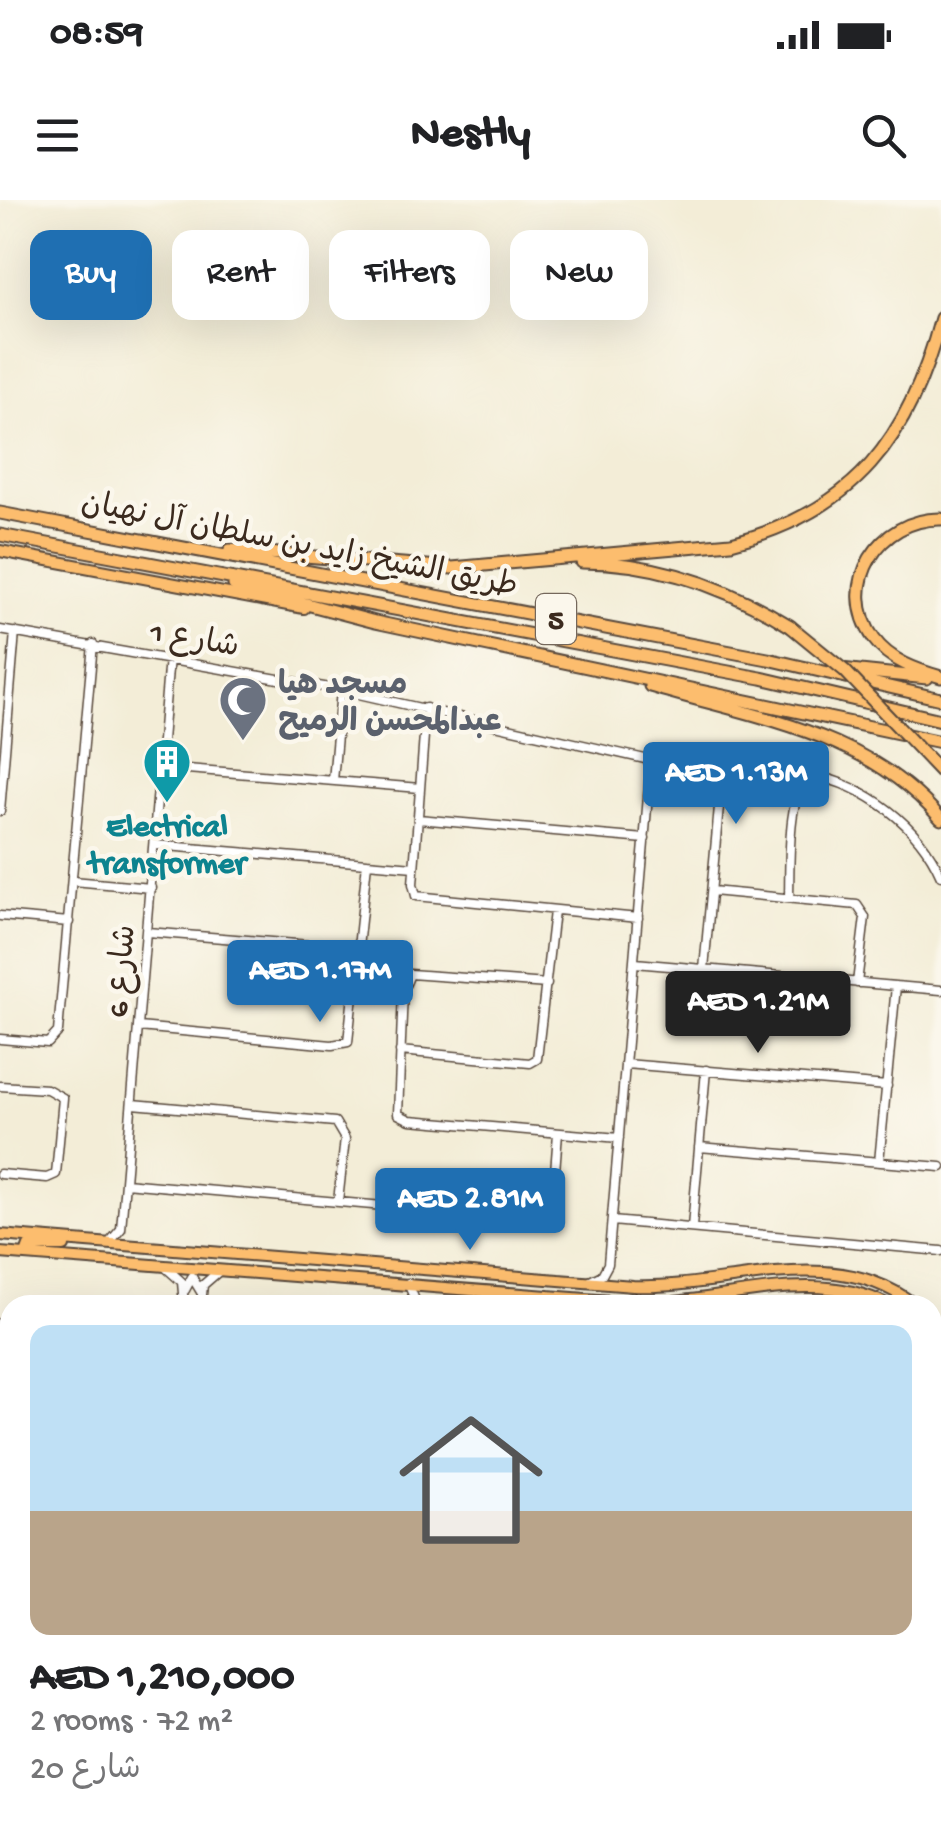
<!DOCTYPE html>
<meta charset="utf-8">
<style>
:root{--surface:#fff;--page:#f2f2f2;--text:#202124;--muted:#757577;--line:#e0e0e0;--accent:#1f6fb2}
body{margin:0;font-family:"Gochi Hand","Playpen Sans Arabic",sans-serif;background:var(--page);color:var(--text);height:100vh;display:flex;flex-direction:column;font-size:38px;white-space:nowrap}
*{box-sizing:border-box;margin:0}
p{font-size:32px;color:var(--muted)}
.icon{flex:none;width:55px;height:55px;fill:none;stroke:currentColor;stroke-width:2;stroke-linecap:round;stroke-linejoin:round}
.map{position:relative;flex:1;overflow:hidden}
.details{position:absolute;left:0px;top:1095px;width:942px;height:552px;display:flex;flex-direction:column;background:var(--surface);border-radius:30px 30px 0 0;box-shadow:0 10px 40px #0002}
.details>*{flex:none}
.banner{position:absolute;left:30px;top:30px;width:882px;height:90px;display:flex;gap:20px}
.price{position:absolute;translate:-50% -85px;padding:0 22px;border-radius:10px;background:var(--accent);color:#fff;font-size:32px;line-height:65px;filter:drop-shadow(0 2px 5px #0008)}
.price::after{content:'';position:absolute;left:50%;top:60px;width:30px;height:22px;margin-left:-15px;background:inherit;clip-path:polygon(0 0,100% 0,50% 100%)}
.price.selected{background:#222;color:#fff}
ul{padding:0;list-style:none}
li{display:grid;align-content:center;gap:20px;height:530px;padding:0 30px}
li+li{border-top:2px solid var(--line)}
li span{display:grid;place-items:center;height:310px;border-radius:20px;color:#555}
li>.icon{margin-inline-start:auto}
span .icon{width:180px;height:180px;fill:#fffc;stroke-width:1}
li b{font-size:42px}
.chip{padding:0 35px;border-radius:20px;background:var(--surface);box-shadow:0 10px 40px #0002;font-size:35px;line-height:90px}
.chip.selected{background:var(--accent);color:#fff}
.status{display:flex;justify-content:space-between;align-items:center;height:70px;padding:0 50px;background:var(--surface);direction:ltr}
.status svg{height:28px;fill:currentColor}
header{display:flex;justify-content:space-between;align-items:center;height:130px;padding:0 30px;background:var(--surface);font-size:45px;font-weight:800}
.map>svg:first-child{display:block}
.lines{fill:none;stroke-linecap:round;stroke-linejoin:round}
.minor-casing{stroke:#57473a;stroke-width:11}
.major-casing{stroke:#57473a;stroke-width:14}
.highway-casing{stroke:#57473a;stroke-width:15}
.minor{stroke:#fff;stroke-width:8}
.major{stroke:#fcbd6e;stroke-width:10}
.highway{stroke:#fcbd6e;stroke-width:11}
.highway-bridge-casing{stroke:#57473a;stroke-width:15;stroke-linecap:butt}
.highway-bridge{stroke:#fcbd6e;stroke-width:11}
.labels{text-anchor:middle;stroke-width:9;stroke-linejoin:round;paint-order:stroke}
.shield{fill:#fbf7ec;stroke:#75685c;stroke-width:2.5}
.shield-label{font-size:30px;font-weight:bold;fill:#3b2a1e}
.street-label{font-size:32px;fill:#3b2a1e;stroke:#fbf7ec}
.worship-label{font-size:32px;font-weight:bold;fill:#5b616d;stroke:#fbf7ec;text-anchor:start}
.culture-label{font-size:32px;font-weight:bold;fill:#0d838f;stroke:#fbf7ec}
</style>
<div class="status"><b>08:59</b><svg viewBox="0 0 49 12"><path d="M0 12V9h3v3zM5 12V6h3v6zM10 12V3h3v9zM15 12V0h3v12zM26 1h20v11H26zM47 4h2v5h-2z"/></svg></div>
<header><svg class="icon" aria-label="menu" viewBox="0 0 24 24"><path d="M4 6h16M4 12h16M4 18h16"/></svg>Nestly<svg class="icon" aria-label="search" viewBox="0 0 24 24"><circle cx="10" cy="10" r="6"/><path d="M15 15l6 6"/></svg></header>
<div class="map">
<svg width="941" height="1646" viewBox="0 0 941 1646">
<rect width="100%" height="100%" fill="#fbf7ec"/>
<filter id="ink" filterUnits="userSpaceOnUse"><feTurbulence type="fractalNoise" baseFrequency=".01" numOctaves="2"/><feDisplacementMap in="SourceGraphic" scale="20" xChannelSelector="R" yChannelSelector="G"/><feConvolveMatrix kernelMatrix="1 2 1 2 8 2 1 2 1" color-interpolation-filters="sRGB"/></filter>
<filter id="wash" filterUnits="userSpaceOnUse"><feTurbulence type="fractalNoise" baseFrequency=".0048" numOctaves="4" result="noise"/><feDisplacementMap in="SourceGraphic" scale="40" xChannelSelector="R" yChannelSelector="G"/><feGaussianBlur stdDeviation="2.25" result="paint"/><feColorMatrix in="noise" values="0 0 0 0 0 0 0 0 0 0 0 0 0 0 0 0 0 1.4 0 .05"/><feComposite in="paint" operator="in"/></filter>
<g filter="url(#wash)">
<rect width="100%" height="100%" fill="#f3edd7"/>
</g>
<g filter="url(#ink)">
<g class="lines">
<g class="minor-casing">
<path id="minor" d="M0,430L341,490L711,574L718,581L720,596L704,769
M426,508L413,684L416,696L638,718
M162,567L420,588
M333,581L341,490
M0,611L15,432
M418,619L645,639
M155,645L414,667
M73,681L151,688
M712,691L857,705L865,717L857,783
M789,697C790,670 786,587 811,575C866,585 919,625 941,676
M0,716L69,722
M147,732L360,749
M635,763L941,790
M547,784L410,774L403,791L398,914L410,920L619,938
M139,827L332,845L348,842L367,663
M0,839L48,843L58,832L93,444
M400,851L530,863L537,859L554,711
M626,864L887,886
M0,886L47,889L63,898L56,974L47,978L0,974
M133,904L335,922L345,939L338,1001
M699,947L941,967
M879,962L896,786
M125,983L541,1020L552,1010L558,933
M612,1021L941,1051
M692,1027L706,870
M109,1043L121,1029L169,457
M164,1066L182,1082L184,1105
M590,1081L602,1075L608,1064L651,561
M408,1083L417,1105
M185,1090L192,1077L201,1092
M201,1105L203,1085L218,1072
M0,1123H10
M0,1234H10
M0,1281H10
M932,1341H941
M932,1508H941
M0,1587H10
M932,1595L940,1604V1646
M188,1638V1646
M336,1638V1646
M560,1638L753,1639
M23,1646V1638
M122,1646V1638
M182,1646V1638
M197,1646V1638
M258,1646V1638
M412,1646V1638
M492,1646V1638
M805,1646V1638"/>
</g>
<g class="major-casing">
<path id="major" d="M0,351L304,408
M0,1035L633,1086C727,1090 833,1040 915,1105
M0,1053L637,1103C721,1106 810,1064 888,1105
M26,1054L29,1046H64
M932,1123L941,1133
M932,1146L941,1159"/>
</g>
<g class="highway-casing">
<path id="highway" d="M0,313L768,459L941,499
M941,319C879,318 836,385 874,439C890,461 917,470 941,477
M0,335L761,478L941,520
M230,350L452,368L731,343C856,311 909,239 941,118
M582,362C656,362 727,387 790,426
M234,385L375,422L941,542
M841,469L927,478
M650,486C756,518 866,531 941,619"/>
</g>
<use href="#minor" class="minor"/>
<use href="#major" class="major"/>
<use href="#highway" class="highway"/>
<g class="highway-bridge-casing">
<path id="highway-bridge" d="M790,426L845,471L941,572"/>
</g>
<use href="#highway-bridge" class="highway-bridge"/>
</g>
</g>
<defs>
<g id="mosque-pin" transform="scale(2.5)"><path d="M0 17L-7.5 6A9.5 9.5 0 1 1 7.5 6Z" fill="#6b7280" stroke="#fbf7ec"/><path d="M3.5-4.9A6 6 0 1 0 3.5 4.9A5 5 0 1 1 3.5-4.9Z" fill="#fff"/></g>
<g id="building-pin" transform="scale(2.5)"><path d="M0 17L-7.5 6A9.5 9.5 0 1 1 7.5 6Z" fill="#0f9aa8" stroke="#fbf7ec"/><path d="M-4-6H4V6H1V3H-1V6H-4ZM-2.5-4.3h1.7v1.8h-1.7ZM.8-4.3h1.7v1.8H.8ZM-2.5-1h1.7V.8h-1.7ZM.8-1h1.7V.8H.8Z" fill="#fff"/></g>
</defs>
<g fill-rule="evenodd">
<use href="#mosque-pin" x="243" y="500"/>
<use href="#building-pin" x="167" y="562"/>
</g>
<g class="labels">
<rect class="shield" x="536" y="394" width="40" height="50" rx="8"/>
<g class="shield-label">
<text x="556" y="429">5</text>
</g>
<g class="street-label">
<text transform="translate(300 342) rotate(11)" y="11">طريق الشيخ زايد بن سلطان آل نهيان</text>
<text transform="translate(195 437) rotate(10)" y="11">شارع 1</text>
<text transform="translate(119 771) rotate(-85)" y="11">شارع 6</text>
</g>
<g class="worship-label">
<text x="278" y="493">مسجد هيا<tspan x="278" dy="37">عبدالمحسن الرميح</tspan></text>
</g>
<g class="culture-label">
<text x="167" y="635">Electrical<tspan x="167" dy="37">transformer</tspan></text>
</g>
</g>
</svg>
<b class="price" style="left:736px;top:627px">AED 1.13M</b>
<b class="price" style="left:320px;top:825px">AED 1.17M</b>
<b class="price selected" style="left:758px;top:856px">AED 1.21M</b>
<b class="price" style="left:470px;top:1053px">AED 2.81M</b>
<div class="banner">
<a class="chip selected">Buy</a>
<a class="chip">Rent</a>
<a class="chip">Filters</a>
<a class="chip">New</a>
</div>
<section class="details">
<ul>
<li><span style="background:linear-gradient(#bfe0f5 60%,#b9a48a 0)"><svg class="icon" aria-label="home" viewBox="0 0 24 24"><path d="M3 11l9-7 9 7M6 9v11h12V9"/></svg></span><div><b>AED 1,210,000</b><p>2 rooms · 72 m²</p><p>شارع 20</p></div></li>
</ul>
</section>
</div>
